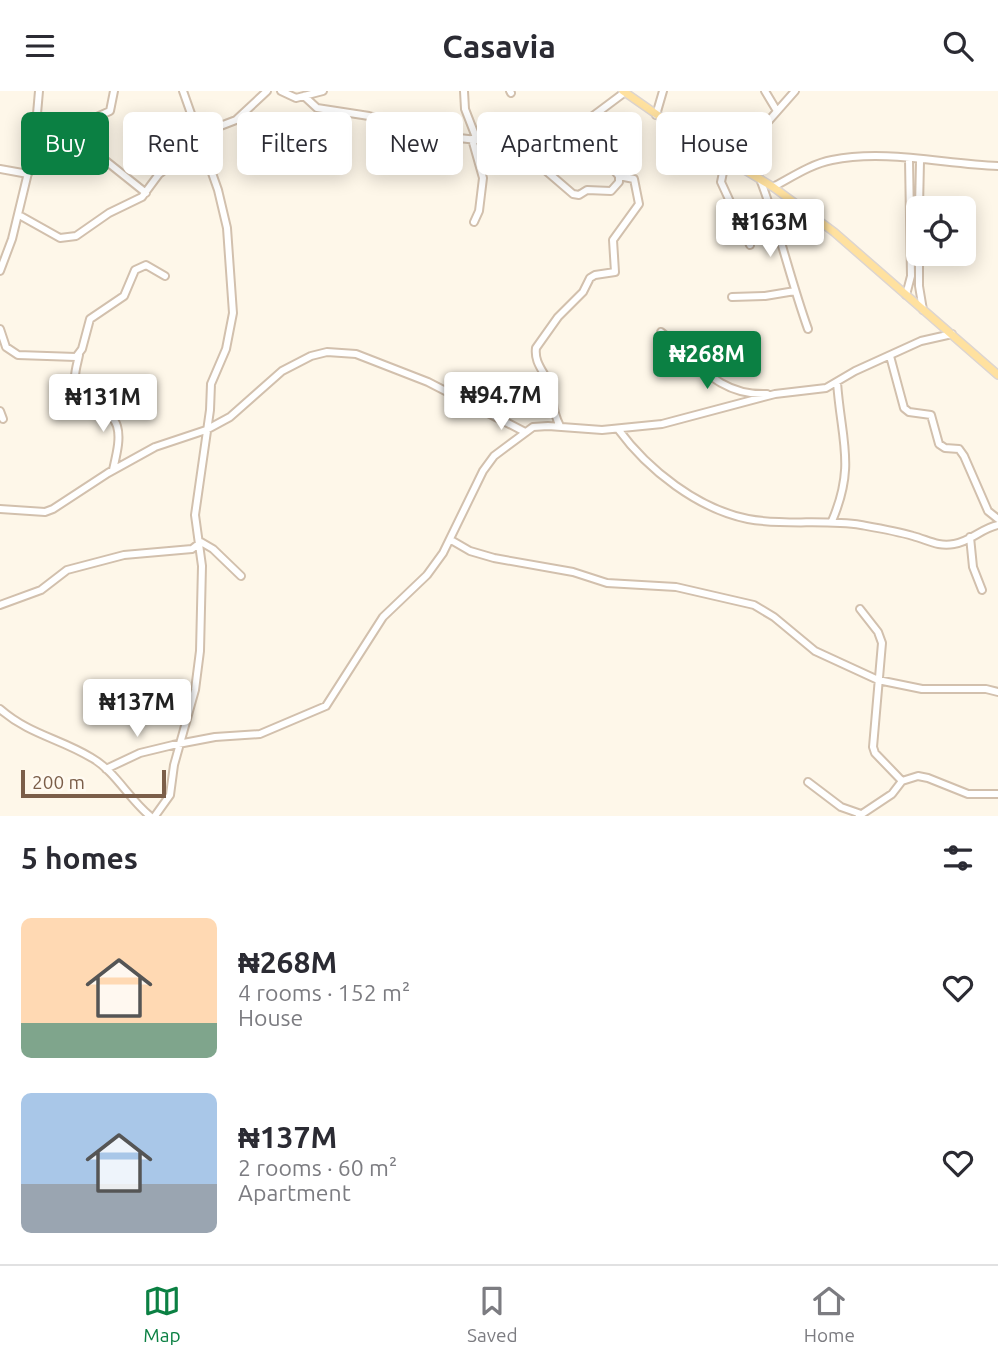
<!DOCTYPE html>
<meta charset="utf-8">
<style>
:root{--surface:#fff;--page:#f2f2f3;--text:#2b2b33;--muted:#7c7c81;--line:#e1e1e2;--accent:#0b8043}
body{margin:0;font-family:Ubuntu,sans-serif;background:var(--page);color:var(--text);height:100vh;display:flex;flex-direction:column;font-size:26px;white-space:nowrap}
*{box-sizing:border-box;margin:0}
p{font-size:23px;color:var(--muted)}
.icon{flex:none;width:38px;height:38px;fill:none;stroke:currentColor;stroke-width:2;stroke-linecap:round;stroke-linejoin:round}
.map{position:relative;height:725px;overflow:hidden}
.sheet{display:flex;flex-direction:column;background:var(--surface);flex:1}
.sheet>*{flex:none}
.top-card{position:absolute;left:21px;top:21px;width:957px;height:63px;display:flex;gap:14px}
.buttons{position:absolute;left:906px;top:105px;display:grid;gap:14px}
.buttons a{display:grid;place-items:center;width:70px;height:70px;border-radius:10px;background:var(--surface);box-shadow:0 4px 18px #0003;font-size:35px}
.scale{position:absolute;left:21px;bottom:18px;width:145px;box-sizing:border-box;padding-left:7px;border:4px solid #7b5e49;border-top:0;font-size:19px;line-height:24px;white-space:nowrap;color:#7b5e49;-webkit-text-stroke:5px #fffaf1;paint-order:stroke}
.price{position:absolute;translate:-50% -60px;padding:0 16px;border-radius:7px;background:#fff;color:#222;font-size:23px;line-height:46px;filter:drop-shadow(0 2px 4px #0008)}
.price::after{content:'';position:absolute;left:50%;top:42px;width:21px;height:16px;margin-left:-10px;background:inherit;clip-path:polygon(0 0,100% 0,50% 100%)}
.price.active{background:var(--accent);color:#fff}
ul{padding:0;list-style:none}
li{display:flex;align-items:center;gap:21px;height:175px;padding:0 21px}
li span{display:grid;place-items:center;flex:none;width:196px;height:140px;border-radius:10px;color:#555}
li>.icon{margin-inline-start:auto}
span .icon{width:84px;height:84px;fill:#fffc;stroke-width:1}
li b{font-size:30px}
h2{display:flex;justify-content:space-between;align-items:center;height:84px;padding:0 21px;font-size:30px}
.pill{padding:0 24px;border-radius:10px;background:var(--surface);box-shadow:0 4px 18px #0003;font-size:24px;line-height:63px}
.pill.active{background:var(--accent);color:#fff}
header{display:flex;justify-content:space-between;align-items:center;height:91px;padding:0 21px;background:var(--surface);font-size:32px;font-weight:700}
.tabs{display:flex;justify-content:space-around;align-items:center;height:98px;border-top:2px solid var(--line);background:var(--surface);font-size:19px;color:var(--muted)}
.tabs a{display:grid;justify-items:center;gap:4px}
.tabs .active{color:var(--accent)}
.map>svg:first-child{display:block}
.lines{fill:none;stroke-linecap:round;stroke-linejoin:round}
.minor-casing{stroke:#d2c0ad;stroke-width:10}
.major-casing{stroke:#ddd5d0;stroke-width:10}
.minor{stroke:#fff;stroke-width:6}
.major{stroke:#ffe19f;stroke-width:7}
</style>
<header><svg class="icon" aria-label="menu" viewBox="0 0 24 24"><path d="M4 6h16M4 12h16M4 18h16"/></svg>Casavia<svg class="icon" aria-label="search" viewBox="0 0 24 24"><circle cx="10" cy="10" r="6"/><path d="M15 15l6 6"/></svg></header>
<div class="map">
<svg width="998" height="725" viewBox="0 0 998 725">
<rect width="100%" height="100%" fill="#fef7e9"/>
<g class="lines">
<g class="minor-casing">
<path id="minor" d="M281,0L296,7L323,0
M464,0L465,18L477,49
M510,0L511,2
M765,0L777,20
M304,5L317,17L369,25L450,46L477,49L513,43L563,28H589L625,1
M656,24L663,0
M81,33L96,62L146,102
M513,43L523,60L573,103L579,104L587,99L611,100L619,91V85L599,62L589,28
M472,48L483,87L479,120L474,131
M34,57L52,49L64,35L81,33L110,20L114,0
M420,64L425,40
M0,78L28,83
M760,88C779,137 790,188 808,238
M773,96C792,86 811,73 832,69C885,58 944,73 998,75
M919,117L920,70
M19,124L60,147L76,145L109,122L142,106L159,83L176,70L197,44L236,29L267,0
M919,152V195L923,219
M750,154L721,91L726,67L743,47L765,34L795,0
M0,180L12,148L34,57L39,0
M906,204L911,185L909,69
M732,206L765,205L795,200
M0,238L6,256L18,264L76,266L82,258L90,228L124,205L135,179L146,174L165,185
M661,241C697,269 716,305 767,303
M79,264C78,270 75,279 75,286C76,312 110,314 117,335C121,348 116,365 113,379
M890,265L904,317L909,321L931,324L939,353L945,357L959,358L964,365L988,420L998,428
M0,320L3,328
M560,335C550,316 555,309 549,293C544,280 534,272 536,257L558,226L583,201L590,187L595,184L615,181L613,149L639,113L634,88L619,85
M618,338C648,379 698,418 748,428C784,435 824,428 861,434C878,437 896,440 913,445C928,449 938,456 954,453C970,451 982,437 998,434
M0,418L45,421L53,418L108,382L155,356L206,339L230,326L282,280L311,265L327,261L356,263L428,291L525,341
M832,430C856,374 841,349 837,291
M970,446L973,476L982,499
M451,449L470,460L494,467L573,481L607,492L676,496L754,514L774,526L815,560L878,589L922,598H986L998,601
M0,514L41,499L67,479L124,464L192,458L201,451L213,458L241,485
M860,518L878,541L882,552L873,656L875,662L902,690
M0,618C30,644 59,647 92,667C115,680 129,708 150,725
M106,678L140,662L173,654L215,646L260,643L326,615L383,526L427,484L443,462L483,380L494,365L533,336L548,335L602,339L662,333L775,303L826,297L855,280L921,250L952,243
M808,691L841,716L861,723
M155,725L170,704L174,674L195,599L200,560L202,475L195,424L210,319L211,293L226,258L233,222L227,137L218,99L183,0
M859,725L892,703L902,690L918,685L928,687L968,703H998"/>
</g>
<g class="major-casing">
<path id="major" d="M623,0L679,39L773,96L803,118L834,141L998,284"/>
</g>
<use href="#minor" class="minor"/>
<use href="#major" class="major"/>
</g>
</svg>
<div class="buttons">
<a><svg class="icon" aria-label="locate" viewBox="0 0 24 24"><circle cx="12" cy="12" r="6"/><path d="M12 2v4M12 18v4M2 12h4M18 12h4"/></svg></a>
</div>
<div class="scale">200 m</div>
<b class="price" style="left:770px;top:168px">₦163M</b>
<b class="price active" style="left:707px;top:300px">₦268M</b>
<b class="price" style="left:501px;top:341px">₦94.7M</b>
<b class="price" style="left:103px;top:343px">₦131M</b>
<b class="price" style="left:137px;top:648px">₦137M</b>
<div class="top-card">
<a class="pill active">Buy</a>
<a class="pill">Rent</a>
<a class="pill">Filters</a>
<a class="pill">New</a>
<a class="pill">Apartment</a>
<a class="pill">House</a>
</div>
</div>
<section class="sheet">
<h2>5 homes<svg class="icon" aria-label="filters" viewBox="0 0 24 24"><path d="M4 7h16M4 17h16"/><circle cx="9" cy="7" r="2"/><circle cx="15" cy="17" r="2"/></svg></h2>
<ul>
<li><span style="background:linear-gradient(#ffd9b3 75%,#7fa58c 0)"><svg class="icon" aria-label="home" viewBox="0 0 24 24"><path d="M3 11l9-7 9 7M6 9v11h12V9"/></svg></span><div><b>₦268M</b><p>4 rooms · 152 m²</p><p>House</p></div><svg class="icon" aria-label="heart" viewBox="0 0 24 24"><path d="M12 20l-8-8c-3-5 5-10 8-4 3-6 11-1 8 4z"/></svg></li>
<li><span style="background:linear-gradient(#a9c7e8 65%,#9aa5b1 0)"><svg class="icon" aria-label="home" viewBox="0 0 24 24"><path d="M3 11l9-7 9 7M6 9v11h12V9"/></svg></span><div><b>₦137M</b><p>2 rooms · 60 m²</p><p>Apartment</p></div><svg class="icon" aria-label="heart" viewBox="0 0 24 24"><path d="M12 20l-8-8c-3-5 5-10 8-4 3-6 11-1 8 4z"/></svg></li>
</ul>
</section>
<nav class="tabs">
<a class="active"><svg class="icon" aria-label="map" viewBox="0 0 24 24"><path d="M3 6l6-2 6 2 6-2v14l-6 2-6-2-6 2zM9 4v14M15 6v14"/></svg>Map</a>
<a><svg class="icon" aria-label="saved" viewBox="0 0 24 24"><path d="M7 4h10v16l-5-4-5 4z"/></svg>Saved</a>
<a><svg class="icon" aria-label="home" viewBox="0 0 24 24"><path d="M3 11l9-7 9 7M6 9v11h12V9"/></svg>Home</a>
</nav>
